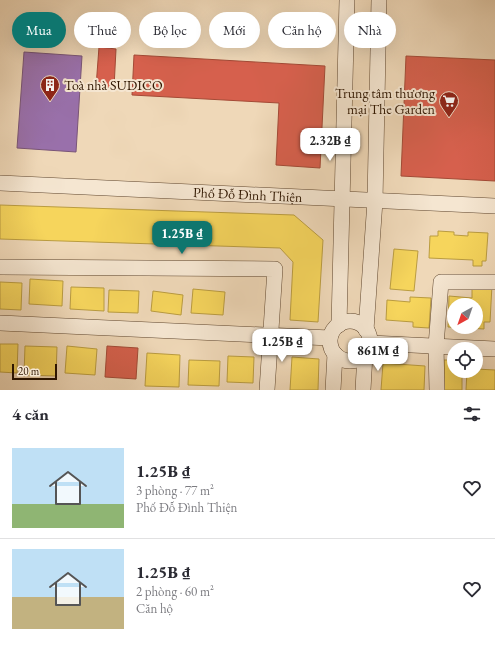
<!DOCTYPE html>
<html lang="vi">
<meta charset="utf-8">
<style>
:root{--surface:#fff;--page:#f7f7f7;--text:#2b2b33;--muted:#7c7c81;--line:#e1e1e2;--accent:#0f766e}
body{margin:0;font-family:"EB Garamond",serif;background:var(--page);color:var(--text);height:100vh;display:flex;flex-direction:column;font-size:15px;white-space:nowrap}
*{box-sizing:border-box;margin:0}
p{font-size:13px;color:var(--muted)}
.icon{flex:none;width:22px;height:22px;fill:none;stroke:currentColor;stroke-width:2;stroke-linecap:round;stroke-linejoin:round}
.map{position:relative;height:390px;overflow:hidden}
.sheet{display:flex;flex-direction:column;background:var(--surface);flex:1}
.sheet>*{flex:none}
.banner{position:absolute;left:12px;top:12px;width:471px;height:36px;display:flex;gap:8px}
.needle{width:26px;rotate:220deg}
.buttons{position:absolute;left:447px;top:298px;display:grid;gap:8px}
.buttons a{display:grid;place-items:center;width:36px;height:36px;border-radius:50%;background:var(--surface);box-shadow:0 4px 16px #0002;font-size:20px}
.scale{position:absolute;left:12px;bottom:10px;width:45px;box-sizing:border-box;padding-left:4px;border:2px solid #2f1600;border-top:0;font-size:11px;line-height:14px;white-space:nowrap;color:#2f1600;-webkit-text-stroke:3px #f5e6d1;paint-order:stroke}
.price{position:absolute;translate:-50% -34px;padding:0 9px;border-radius:8px;background:#fff;color:#222;font-size:13px;line-height:26px;filter:drop-shadow(0 1px 2px #0008)}
.price::after{content:'';position:absolute;left:50%;top:24px;width:12px;height:9px;margin-left:-6px;background:inherit;clip-path:polygon(0 0,100% 0,50% 100%)}
.price.selected{background:var(--accent);color:#fff}
ul{padding:0;list-style:none}
li{display:flex;align-items:center;gap:12px;height:100px;padding:0 12px}
li+li{border-top:1px solid var(--line)}
li span{display:grid;place-items:center;flex:none;width:112px;height:80px;border-radius:0px;color:#555}
li>.icon{margin-inline-start:auto}
span .icon{width:48px;height:48px;fill:#fffc;stroke-width:1}
li b{font-size:17px}
h2{display:flex;justify-content:space-between;align-items:center;height:48px;padding:0 12px;font-size:17px}
.chip{padding:0 14px;border-radius:18px;background:var(--surface);box-shadow:0 4px 16px #0002;font-size:14px;line-height:36px}
.chip.selected{background:var(--accent);color:#fff}
.map>svg:first-child{display:block}
.homes{fill:#f6d55c;stroke:#ba9c40;fill-rule:evenodd}
.shops{fill:#d6604d;stroke:#a44a36}
.offices{fill:#9970ab;stroke:#795578}
.lines{fill:none;stroke-linecap:round;stroke-linejoin:round}
.street-casing{stroke:#5f462e;stroke-width:16}
.street{stroke:#f5e6d1;stroke-width:15}
.labels{text-anchor:middle;stroke-width:4;stroke-linejoin:round;paint-order:stroke}
.poi-label{font-size:14px;fill:#2f1600;stroke:#f5e6d1;text-anchor:start}
.street-label{font-size:14px;fill:#2f1600;stroke:#f5e6d1}
</style>
<div class="map">
<svg width="495" height="390" viewBox="0 0 495 390">
<rect width="100%" height="100%" fill="#efd8b8"/>
<filter id="stains"><feTurbulence type="fractalNoise" baseFrequency=".005" numOctaves="4"/><feColorMatrix values="0 0 0 0 .2 0 0 0 0 .09 0 0 0 0 .02 0 0 0 .5 -.17"/></filter>
<radialGradient id="worn" r=".72"><stop offset=".6" stop-color="#630" stop-opacity="0"/><stop offset="1" stop-color="#630" stop-opacity=".3"/></radialGradient>
<path class="homes" d="M0,205L294,215L323,240L318,322L290,320L293,262L280,248L0,239Z
M438,231L454,232V235L468,236V232L488,233L486,261H482V266H473V260L429,258L430,236H438Z
M394,249L418,251L414,291L390,289Z
M30,279L63,281L62,306L29,304Z
M0,282L22,283L21,310L0,309Z
M472,284L492,285L490,322H484V329L448,327L449,296L472,298ZM454,305H476V327H454Z
M71,287L104,288V311L70,309Z
M193,289L225,292L223,315L191,313Z
M109,290L139,291L138,313L108,312Z
M153,291L183,295L181,315L151,311Z
M410,297L431,298L429,328L413,327V322L386,320L387,300L410,302Z
M0,344H18L17,373L0,372Z
M25,346L57,347L56,376L24,375Z
M67,346L97,349L95,375L65,373Z
M147,353L180,355L179,387L145,386Z
M228,356L254,357L253,383L227,382Z
M292,357L319,359L318,390H290Z
M189,360L220,361L219,386L188,385Z
M444,360H454V371H462V390H443Z
M383,363L425,366L424,390H381Z
M476,369L495,370V390H466L467,371H476Z"/>
<path class="shops" d="M99,47L116,49L114,88L96,87Z
M134,55L325,66L320,168L276,165L279,103L132,95Z
M406,56L495,60V181L401,176Z
M107,346L138,348L136,379L105,377Z"/>
<path class="offices" d="M24,52L82,56L76,152L17,148Z"/>
<g class="lines">
<g class="street-casing">
<g id="street">
<path id="s1" d="M0,183L495,206"/>
<path d="M0,267L275,269L267,390"/>
<circle cx="350" cy="341" r="20"/>
<path d="M0,323L330,338"/>
<path d="M339,325L347,0"/>
<path d="M366,330L375,201L379,0"/>
<path d="M370,343L495,349"/>
<path d="M333,390L335,354"/>
<path d="M363,390L365,354"/>
<path d="M437,390L436,346L441,282H495"/>
</g>
</g>
<use href="#street" class="street"/>
</g>
<defs>
<g id="building-pin" transform="scale(1)"><path d="M0 17L-7.5 6A9.5 9.5 0 1 1 7.5 6Z" fill="#8f2418" stroke="#f5e6d1"/><path d="M-4-6H4V6H1V3H-1V6H-4ZM-2.5-4.3h1.7v1.8h-1.7ZM.8-4.3h1.7v1.8H.8ZM-2.5-1h1.7V.8h-1.7ZM.8-1h1.7V.8H.8Z" fill="#fff"/></g>
<g id="supermarket-pin" transform="scale(1)"><path d="M0 17L-7.5 6A9.5 9.5 0 1 1 7.5 6Z" fill="#8f2418" stroke="#f5e6d1"/><path d="M-6-5.5h2.5l.6 2H6L4.5 2H-2.5L-4.4-4H-6ZM-1.5 3.2a1.3 1.3 0 1 0 .1 0ZM3 3.2a1.3 1.3 0 1 0 .1 0Z" fill="#fff"/></g>
</defs>
<g fill-rule="evenodd">
<use href="#building-pin" x="50" y="85"/>
<use href="#supermarket-pin" x="449" y="101"/>
</g>
<g class="labels">
<g class="poi-label">
<text x="64" y="90">Toà nhà SUDICO</text>
<text x="435" y="98" text-anchor="end">Trung tâm thương<tspan x="435" dy="16">mại The Garden</tspan></text>
</g>
<g class="street-label">
<text dy="5" stroke="none"><textPath href="#s1" startOffset="248">Phố Đỗ Đình Thiện</textPath></text>
</g>
</g>
<rect width="100%" height="100%" filter="url(#stains)"/>
<rect width="100%" height="100%" fill="url(#worn)"/>
</svg>
<div class="buttons">
<a><svg class="needle" viewBox="-14 -14 28 28"><path d="M0-13l5 13h-10z" fill="#e53935"/><path d="M0 13l5-13h-10z" fill="#7c7c81"/></svg></a>
<a><svg class="icon" aria-label="locate" viewBox="0 0 24 24"><circle cx="12" cy="12" r="6"/><path d="M12 2v4M12 18v4M2 12h4M18 12h4"/></svg></a>
</div>
<div class="scale">20 m</div>
<b class="price" style="left:330px;top:162px">2.32B ₫</b>
<b class="price selected" style="left:182px;top:255px">1.25B ₫</b>
<b class="price" style="left:282px;top:363px">1.25B ₫</b>
<b class="price" style="left:378px;top:372px">861M ₫</b>
<div class="banner">
<a class="chip selected">Mua</a>
<a class="chip">Thuê</a>
<a class="chip">Bộ lọc</a>
<a class="chip">Mới</a>
<a class="chip">Căn hộ</a>
<a class="chip">Nhà</a>
</div>
</div>
<section class="sheet">
<h2>4 căn<svg class="icon" aria-label="filters" viewBox="0 0 24 24"><path d="M4 7h16M4 17h16"/><circle cx="9" cy="7" r="2"/><circle cx="15" cy="17" r="2"/></svg></h2>
<ul>
<li><span style="background:linear-gradient(#bfe0f5 70%,#8fb573 0)"><svg class="icon" aria-label="home" viewBox="0 0 24 24"><path d="M3 11l9-7 9 7M6 9v11h12V9"/></svg></span><div><b>1.25B ₫</b><p>3 phòng · 77 m²</p><p>Phố Đỗ Đình Thiện</p></div><svg class="icon" aria-label="heart" viewBox="0 0 24 24"><path d="M12 20l-8-8c-3-5 5-10 8-4 3-6 11-1 8 4z"/></svg></li>
<li><span style="background:linear-gradient(#bfe0f5 60%,#c2b280 0)"><svg class="icon" aria-label="home" viewBox="0 0 24 24"><path d="M3 11l9-7 9 7M6 9v11h12V9"/></svg></span><div><b>1.25B ₫</b><p>2 phòng · 60 m²</p><p>Căn hộ</p></div><svg class="icon" aria-label="heart" viewBox="0 0 24 24"><path d="M12 20l-8-8c-3-5 5-10 8-4 3-6 11-1 8 4z"/></svg></li>
</ul>
</section>
